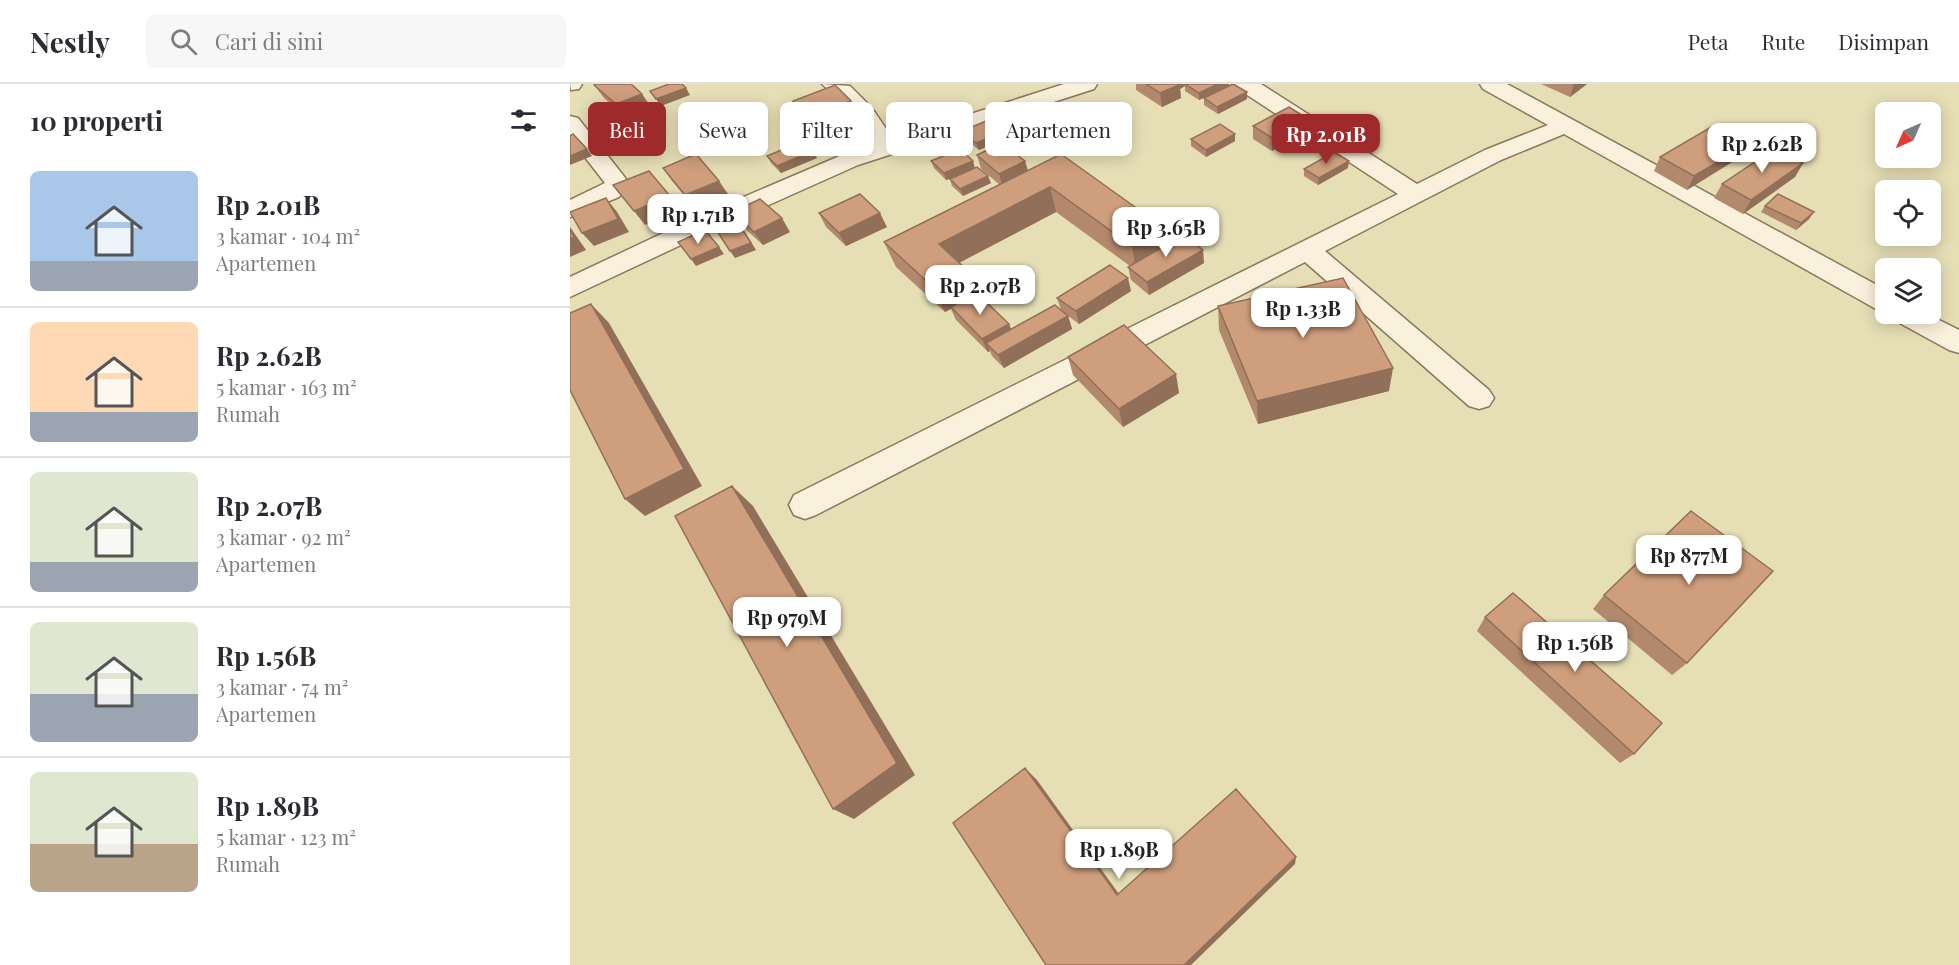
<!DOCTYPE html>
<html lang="id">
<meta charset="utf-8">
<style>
:root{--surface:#fff;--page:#f7f7f7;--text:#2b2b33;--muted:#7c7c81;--line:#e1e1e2;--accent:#9e2a2b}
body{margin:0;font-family:"Playfair Display",serif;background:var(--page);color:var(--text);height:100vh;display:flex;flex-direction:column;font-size:22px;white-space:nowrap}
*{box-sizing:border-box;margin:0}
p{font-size:20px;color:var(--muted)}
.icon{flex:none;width:33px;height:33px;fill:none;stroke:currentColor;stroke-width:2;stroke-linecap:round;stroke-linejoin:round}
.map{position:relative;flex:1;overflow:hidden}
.side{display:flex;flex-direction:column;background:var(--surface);width:570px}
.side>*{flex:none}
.hud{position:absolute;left:18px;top:18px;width:570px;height:54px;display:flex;gap:12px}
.needle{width:39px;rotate:225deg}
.buttons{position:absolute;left:1305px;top:18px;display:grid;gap:12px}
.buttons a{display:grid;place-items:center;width:66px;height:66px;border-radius:9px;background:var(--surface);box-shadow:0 3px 15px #0003;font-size:30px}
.price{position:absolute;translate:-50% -51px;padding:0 14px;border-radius:12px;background:#fff;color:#222;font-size:20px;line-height:39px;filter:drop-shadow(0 2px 3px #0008)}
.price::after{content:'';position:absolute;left:50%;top:36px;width:18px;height:14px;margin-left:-9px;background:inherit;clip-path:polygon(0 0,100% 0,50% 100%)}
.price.current{background:var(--accent);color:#fff}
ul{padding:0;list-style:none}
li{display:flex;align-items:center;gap:18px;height:150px;padding:0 30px}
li+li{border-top:2px solid var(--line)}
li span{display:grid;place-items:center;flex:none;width:168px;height:120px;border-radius:9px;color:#555}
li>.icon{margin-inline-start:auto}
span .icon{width:72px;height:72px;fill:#fffc;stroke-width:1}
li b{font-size:26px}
h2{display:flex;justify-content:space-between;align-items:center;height:72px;padding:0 30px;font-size:26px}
.chip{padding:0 21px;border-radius:9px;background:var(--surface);box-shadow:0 3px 15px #0003;font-size:21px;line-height:54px}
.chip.current{background:var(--accent);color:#fff}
header{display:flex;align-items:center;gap:36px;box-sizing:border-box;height:84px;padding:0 30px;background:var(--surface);border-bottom:2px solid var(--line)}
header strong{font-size:28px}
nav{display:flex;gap:33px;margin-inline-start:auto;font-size:21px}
.search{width:420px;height:54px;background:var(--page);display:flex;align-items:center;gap:15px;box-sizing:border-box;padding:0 21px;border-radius:9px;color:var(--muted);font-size:22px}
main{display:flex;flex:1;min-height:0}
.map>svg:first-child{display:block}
.farmland{fill:#e6deb5;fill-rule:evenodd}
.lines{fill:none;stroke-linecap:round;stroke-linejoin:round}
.minor-casing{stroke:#8d765c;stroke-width:3}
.minor{fill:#faf1dc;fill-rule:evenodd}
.wall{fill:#b2896c}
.shaded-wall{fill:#916f58}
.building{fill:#cf9f7d;stroke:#916f58;stroke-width:1.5}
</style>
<header>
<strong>Nestly</strong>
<div class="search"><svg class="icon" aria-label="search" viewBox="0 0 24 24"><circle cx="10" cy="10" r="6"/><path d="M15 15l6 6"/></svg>Cari di sini</div>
<nav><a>Peta</a><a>Rute</a><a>Disimpan</a></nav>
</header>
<main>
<section class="side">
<h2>10 properti<svg class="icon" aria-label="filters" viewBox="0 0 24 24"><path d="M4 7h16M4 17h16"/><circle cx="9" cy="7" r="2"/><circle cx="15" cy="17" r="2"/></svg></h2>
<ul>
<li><span style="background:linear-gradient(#a9c7e8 75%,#9aa5b1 0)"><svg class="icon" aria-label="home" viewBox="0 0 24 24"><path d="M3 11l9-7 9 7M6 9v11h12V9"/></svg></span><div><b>Rp 2.01B</b><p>3 kamar · 104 m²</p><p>Apartemen</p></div></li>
<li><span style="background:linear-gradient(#ffd9b3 75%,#9aa5b1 0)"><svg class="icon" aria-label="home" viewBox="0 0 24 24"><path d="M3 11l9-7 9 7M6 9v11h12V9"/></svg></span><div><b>Rp 2.62B</b><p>5 kamar · 163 m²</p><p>Rumah</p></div></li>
<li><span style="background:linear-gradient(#dfe7d0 75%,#9aa5b1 0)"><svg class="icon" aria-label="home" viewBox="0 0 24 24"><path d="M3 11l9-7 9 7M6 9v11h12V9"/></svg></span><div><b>Rp 2.07B</b><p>3 kamar · 92 m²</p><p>Apartemen</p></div></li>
<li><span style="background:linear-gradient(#dfe7d0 60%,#9aa5b1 0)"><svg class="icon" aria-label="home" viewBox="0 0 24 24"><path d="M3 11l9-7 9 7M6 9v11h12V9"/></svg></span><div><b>Rp 1.56B</b><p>3 kamar · 74 m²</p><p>Apartemen</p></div></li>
<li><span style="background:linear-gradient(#dfe7d0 60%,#b9a48a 0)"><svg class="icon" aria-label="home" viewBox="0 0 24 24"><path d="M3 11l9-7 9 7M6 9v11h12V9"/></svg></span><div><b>Rp 1.89B</b><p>5 kamar · 123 m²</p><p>Rumah</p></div></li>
</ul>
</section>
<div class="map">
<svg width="1389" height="881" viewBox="0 0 1389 881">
<rect width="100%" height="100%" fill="#f0e4c8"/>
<path class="farmland" d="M0,0H1389V881H0ZM1316,28H1360V74H1316ZM1316,106H1360V152H1316ZM1316,184H1360V230H1316Z"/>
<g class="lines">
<g class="minor-casing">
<path id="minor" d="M0,0H12L9,5L1,6Z
M252,0L280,2L302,24L323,55L494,0H527L524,5L288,81L145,145L0,213V193L127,133L272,71L303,61L287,33Z
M665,0H691L847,100L915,66L978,41L913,5L910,0H937L1316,206V227L1306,225L994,50L931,76L755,167L919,306L924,314L919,322L909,325L899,322L735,178L246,431L235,435L224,431L219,421L224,411L828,110L668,5Z
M0,32L8,34L60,100L49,113L0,133V116L35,99L0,54Z
M1322,230H1357L1389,246V269L1379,266L1326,237Z"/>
</g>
<use href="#minor" class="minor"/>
</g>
<path class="wall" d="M566,0H659V2L629,16L615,7V2L610,5L611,14L592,23L566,6Z
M971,0H1017L1000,13Z
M24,1L81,23L56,34L34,14Z
M634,14L677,15L648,30L634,21Z
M223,17H281L287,30L286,31L293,38L299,52L262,66L249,52L246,46L230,30Z
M460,35L462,42L440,52L428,43L426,36Z
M683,42L738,48L702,67L683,55Z
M392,47L431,49L433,56L409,66L394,54Z
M621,55L665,57L636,73L621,62Z
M243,67L247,74L211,89L201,79L197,72Z
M407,71L458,87L597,161L634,179L579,211L561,196L558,183L560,182L486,128L389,179L397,186L406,209L439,240L441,245L491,226L487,214L561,207L509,240L497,231L498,232L502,245L434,284L422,272L420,267L418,268L386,236L381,225L375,228L326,183L314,158L430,101L411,85Z
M1090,73L1167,75L1117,106L1084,87Z
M361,77L405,84L421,99L393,112L382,102L380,95L376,96L364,84Z
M1233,79L1225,93L1173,130L1144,114L1152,100Z
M93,84L158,110L125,124L102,97Z
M778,84L748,101L734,92V85Z
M1195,122L1239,135L1226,146L1191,128Z
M163,128L220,148L193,161L172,142Z
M249,129L317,143L276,162L256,143Z
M648,222L819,307L688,340L649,246Z
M498,273L609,309L553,343L503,291Z
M1034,511L1117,579L1102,591L1023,525Z
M915,533L1064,670L1050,679L907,547Z"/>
<path class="shaded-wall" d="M608,0H615V2L610,5L611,14L592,23L590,9Z
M648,0H659V2L629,16V9Z
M1004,0H1017L1000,13Z
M116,4L120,11L91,22L86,15Z
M677,8V15L648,30L647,23Z
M72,10L81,23L56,34L46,20Z
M281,17L287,30L248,45L242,38L246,46L239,33Z
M460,35L462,42L440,52L438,46Z
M738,35V48L702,67V54Z
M293,38L299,52L262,66L255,53Z
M431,49L433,56L409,66L406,59Z
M665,50V57L636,73V66Z
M1175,62L1167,75L1117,106L1124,92Z
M17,65L22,72L0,81V72Z
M243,67L247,74L211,89L207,82Z
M403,77L405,84L376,96L374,89Z
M455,77L459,90L433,103L429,90Z
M779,77L778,84L748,101L749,94Z
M1233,79L1225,93L1173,130L1181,116Z
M418,92L421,99L393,112L390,105Z
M149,97L158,110L125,124L115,111Z
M480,103L486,128L379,184L369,160Z
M100,112L110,125L75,141L64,127Z
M36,114L47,128L59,148L24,162L12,149Z
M1244,128L1239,135L1226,146L1231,139Z
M310,129L317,143L276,162L269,149Z
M212,134L220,148L193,161L184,148Z
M0,143L16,166L0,173Z
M594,144L598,169L566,186L562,162Z
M173,145L186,166L165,174L160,167Z
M149,163L154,170L126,182L121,175Z
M633,166L634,179L579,211L577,198Z
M397,186L407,210L375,228L364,204Z
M558,194L561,207L509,240L506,227Z
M21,220L39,239L132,402L75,432L55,415Z
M498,232L502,245L434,284L428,271Z
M439,240L444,253L416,259L420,267L418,268L412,255Z
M823,284L819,307L688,340L687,317Z
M606,290L609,309L553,343L549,325Z
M162,402L183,422L345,691L284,735L263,725Z
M455,684L467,696L554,817L547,811Z
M726,773L725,780L621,881H614Z"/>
<path class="building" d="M26,0H61L72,10L46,20L24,1Z
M99,0H112L116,4L86,15L80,7Z
M576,0H608L609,1L590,9Z
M615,0H648L629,9Z
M663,0L677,8L647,23L634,14Z
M265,1L281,17L239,33L223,17Z
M719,23L738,35L702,54L683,42Z
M279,24L293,38L255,53L242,38Z
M448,26L460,35L438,46L426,36Z
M416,37L431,49L406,59L392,47Z
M650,40L665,50L636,66L621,55Z
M1141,43L1175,62L1124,92L1090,73Z
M3,50L17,65L0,72V52Z
M233,57L243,67L207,82L197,72Z
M432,59L455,77L429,90L407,71Z
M390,65L403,77L374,89L361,77Z
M1204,65L1233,79L1181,116L1152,100Z
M764,68L779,77L749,94L734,85Z
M126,70L149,97L115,111L93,84Z
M491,70L594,144L562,162L480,103L369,160L397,186L364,204L314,158Z
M407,83L418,92L390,105L380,95Z
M79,87L100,112L64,127L43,101Z
M290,110L310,129L269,149L249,129Z
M1208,110L1244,128L1231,139L1195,122Z
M36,114L48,135L12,149L0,128Z
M190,115L212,134L184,148L163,128Z
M168,139L181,159L160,167L147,147Z
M135,146L149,163L121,175L108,158Z
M0,147L4,153L0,154Z
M614,151L633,166L577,198L558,183Z
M540,181L558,194L506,227L487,214Z
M773,194L823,284L687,317L648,222Z
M407,209L439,240L412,255L381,223Z
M21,220L114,385L55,415L0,306V229Z
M485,221L498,232L428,271L416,259Z
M554,241L606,290L549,325L498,273Z
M162,402L327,679L263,725L105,432Z
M1121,427L1203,487L1117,579L1034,511Z
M943,509L1092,639L1064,670L915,533Z
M455,684L547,811L666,705L726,773L614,881H476L383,739Z"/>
</svg>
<div class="buttons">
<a><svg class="needle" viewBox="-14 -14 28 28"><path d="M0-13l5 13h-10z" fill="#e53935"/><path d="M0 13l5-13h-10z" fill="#7c7c81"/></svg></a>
<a><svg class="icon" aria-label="locate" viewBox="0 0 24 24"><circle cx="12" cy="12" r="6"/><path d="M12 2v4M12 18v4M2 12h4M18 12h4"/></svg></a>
<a><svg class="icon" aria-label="layers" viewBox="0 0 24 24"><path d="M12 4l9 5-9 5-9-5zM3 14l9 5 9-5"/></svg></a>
</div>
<b class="price current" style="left:756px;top:81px">Rp 2.01B</b>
<b class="price" style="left:1192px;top:90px">Rp 2.62B</b>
<b class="price" style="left:128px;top:161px">Rp 1.71B</b>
<b class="price" style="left:596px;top:174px">Rp 3.65B</b>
<b class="price" style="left:410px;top:232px">Rp 2.07B</b>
<b class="price" style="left:733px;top:255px">Rp 1.33B</b>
<b class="price" style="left:1119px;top:502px">Rp 877M</b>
<b class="price" style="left:217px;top:564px">Rp 979M</b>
<b class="price" style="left:1005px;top:589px">Rp 1.56B</b>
<b class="price" style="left:549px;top:796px">Rp 1.89B</b>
<div class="hud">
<a class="chip current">Beli</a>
<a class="chip">Sewa</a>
<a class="chip">Filter</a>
<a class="chip">Baru</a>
<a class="chip">Apartemen</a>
</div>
</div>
</main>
